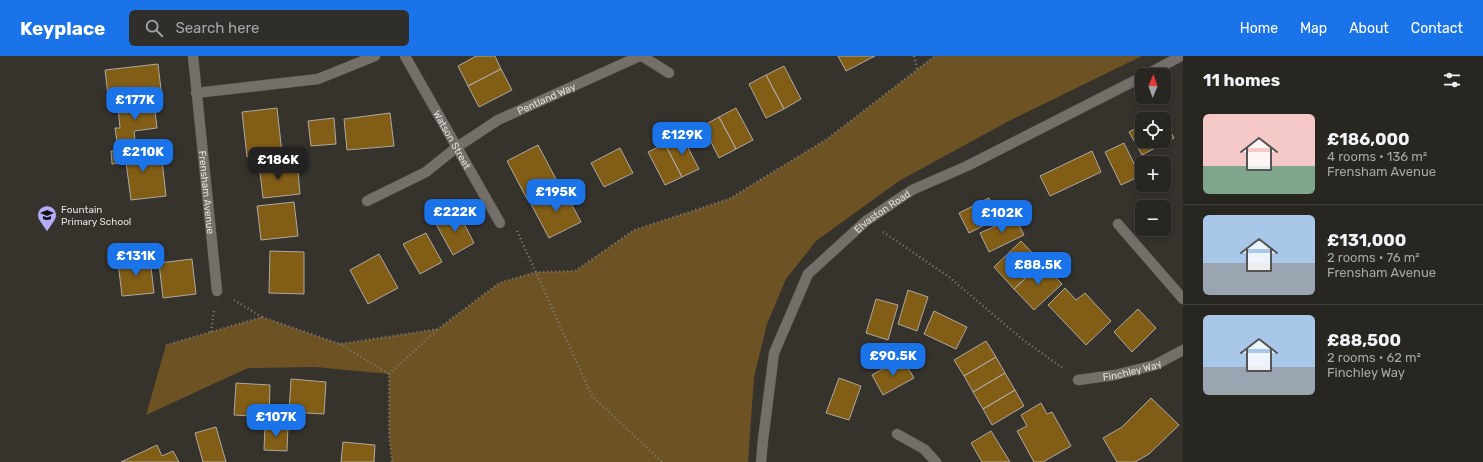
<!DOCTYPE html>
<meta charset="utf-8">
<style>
:root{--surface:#282621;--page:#302e2a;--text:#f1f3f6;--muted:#a5a5a5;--line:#44433f;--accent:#1a73e8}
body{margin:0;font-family:Rubik,sans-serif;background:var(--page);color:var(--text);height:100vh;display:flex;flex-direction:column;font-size:15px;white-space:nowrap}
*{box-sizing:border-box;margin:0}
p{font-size:13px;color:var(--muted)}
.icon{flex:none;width:22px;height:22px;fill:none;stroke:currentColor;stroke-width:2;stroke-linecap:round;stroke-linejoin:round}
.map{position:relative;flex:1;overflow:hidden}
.side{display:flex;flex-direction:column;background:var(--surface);width:300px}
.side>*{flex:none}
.needle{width:26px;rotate:2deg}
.tools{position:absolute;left:1135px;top:12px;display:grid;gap:8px}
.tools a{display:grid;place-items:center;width:36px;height:36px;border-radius:6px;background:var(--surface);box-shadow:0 2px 6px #0003,0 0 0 1px var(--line);font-size:20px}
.price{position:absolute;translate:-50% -34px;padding:0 9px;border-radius:8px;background:var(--accent);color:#fff;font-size:13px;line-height:26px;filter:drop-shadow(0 1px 2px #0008)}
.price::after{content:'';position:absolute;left:50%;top:24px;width:12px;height:9px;margin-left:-6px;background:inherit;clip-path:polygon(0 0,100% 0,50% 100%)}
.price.selected{background:#222;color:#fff}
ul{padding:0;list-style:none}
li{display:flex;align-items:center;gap:12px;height:100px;padding:0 20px}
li+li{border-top:1px solid var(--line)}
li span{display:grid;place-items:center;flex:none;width:112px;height:80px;border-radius:6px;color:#555}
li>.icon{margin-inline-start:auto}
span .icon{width:48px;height:48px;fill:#fffc;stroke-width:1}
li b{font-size:17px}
h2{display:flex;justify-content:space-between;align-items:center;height:48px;padding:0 20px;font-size:17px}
header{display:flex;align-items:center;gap:24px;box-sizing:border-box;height:56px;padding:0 20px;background:var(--accent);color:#fff}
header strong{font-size:19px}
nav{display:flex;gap:22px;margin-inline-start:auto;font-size:14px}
.search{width:280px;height:36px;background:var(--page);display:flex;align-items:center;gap:10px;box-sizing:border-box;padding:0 14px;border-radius:6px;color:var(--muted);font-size:15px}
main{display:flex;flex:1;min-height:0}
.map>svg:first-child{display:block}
.green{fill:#6d5223}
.building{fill:#825d16;stroke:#aea9a2}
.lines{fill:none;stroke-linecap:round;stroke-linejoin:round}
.lane-casing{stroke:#54514c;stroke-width:11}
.street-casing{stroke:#54514c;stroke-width:11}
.path{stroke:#807d78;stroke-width:2.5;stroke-dasharray:1 3;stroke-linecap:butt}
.lane{stroke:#747069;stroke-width:10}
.street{stroke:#747069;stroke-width:10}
.labels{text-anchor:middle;stroke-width:4;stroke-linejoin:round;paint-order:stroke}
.street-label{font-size:10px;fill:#e1dfdb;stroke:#36322c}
.poi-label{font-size:10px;fill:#e1dfdb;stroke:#36322c;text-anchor:start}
</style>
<header>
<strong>Keyplace</strong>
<div class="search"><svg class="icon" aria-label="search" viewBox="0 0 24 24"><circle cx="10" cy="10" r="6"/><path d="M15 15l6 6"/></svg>Search here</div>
<nav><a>Home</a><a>Map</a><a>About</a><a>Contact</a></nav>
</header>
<main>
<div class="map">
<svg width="1183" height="406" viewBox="0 0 1183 406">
<rect width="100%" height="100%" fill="#36322c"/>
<path class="green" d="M935,0H1142L1007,66L899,125L816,185L786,223L767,268L754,321L748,406H392L389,378V318L315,311L248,312L146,359L166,289L262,261L340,288L438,273L499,227L536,216L575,215L634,174L729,143L827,83Z"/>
<path class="building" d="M476,0H495L501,13L468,30L458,10Z
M838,0H875L846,15Z
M158,8L162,42L109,48L105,14Z
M784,10L801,43L784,53L766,19Z
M501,13L512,34L479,51L468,30Z
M766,19L784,53L766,62L749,28Z
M154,47L157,72L134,75L135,84L117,86L115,72H120L118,51Z
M277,52L282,97L247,101L242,56Z
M736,52L753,84L736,93L719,61Z
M390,57L394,90L347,94L344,63Z
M1161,58L1163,63H1152Z
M719,61L736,93L719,102L703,70Z
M334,62L336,88L311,90L308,65Z
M1164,64L1174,82L1142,99L1129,76L1142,69V85H1164Z
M682,80L699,113L682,121L665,88Z
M1124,87L1140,120L1121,129L1105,96Z
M665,88L682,121L665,129L648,96Z
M538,89L558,127L527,143L507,105Z
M140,92L141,98L161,95L166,140L131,144L126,106L112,108L111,95Z
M620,92L633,117L604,131L591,107Z
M1092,95L1101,116L1050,140L1040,120Z
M280,105L282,116L298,115L300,138L263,142L259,107Z
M563,132L581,166L549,182L531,148Z
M989,142L999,162L969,177L959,157Z
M294,146L298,180L261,184L257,150Z
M458,156L474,187L453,199L436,168Z
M1015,161L1024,179L989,196L980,177Z
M426,177L442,206L420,218L403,188Z
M1021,185L1042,207L1014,233L994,211Z
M270,195L304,196V238L269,237Z
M379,198L398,232L368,248L350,214Z
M150,202L154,237L122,240L118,206Z
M192,203L196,238L163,242L159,207Z
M1042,207L1062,228L1034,254L1014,233Z
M1065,232L1076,244L1085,237L1111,265L1086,289L1048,249Z
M908,234L928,241L917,275L898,268Z
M876,243L898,249L888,284L866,277Z
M1138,253L1156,272L1132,296L1114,276Z
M934,255L967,271L956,293L924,278Z
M986,285L996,301L964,320L954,304Z
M996,301L1005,317L973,336L964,320Z
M902,302L914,322L883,339L872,319Z
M1005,317L1015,334L983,353L973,336Z
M839,322L861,330L849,364L826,357Z
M291,323L326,326L324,358L289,356Z
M236,327L270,329L269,361L234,359Z
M1015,334L1024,350L992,369L983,353Z
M1151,342L1179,369L1149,398L1135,406H1117L1103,382L1122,371Z
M1041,347L1047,358L1052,356L1071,390L1043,406H1034L1017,375L1027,370L1021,359Z
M265,369L288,370L287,395L264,394Z
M216,371L226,406H203L195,377Z
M991,375L1010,406H982L971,387Z
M343,386L375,389L374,406H341Z
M157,389L162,400L173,395L179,406H121Z"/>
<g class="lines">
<g class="lane-casing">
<path id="lane" d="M367,145L426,116L457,91"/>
</g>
<g class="street-casing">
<g id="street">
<path id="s1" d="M193,0L217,235"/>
<path id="s2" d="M405,0L500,167"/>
<path d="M642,0L669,17"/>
<path d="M1146,19L1181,0"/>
<path d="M196,37L318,23L375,0"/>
<path id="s3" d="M457,91L498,64L640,0"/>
<path d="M1118,168L1183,243"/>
<path id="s4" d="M1078,324L1115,319L1155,309L1183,294"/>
<path d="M897,378L924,393L936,406"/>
<path id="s5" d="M761,406L763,384L774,297L808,218L866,165L912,134L967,110L1142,21"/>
</g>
</g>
<path class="path" d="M914,0L917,13
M517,175L592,340L662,406
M883,176L949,221L1022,283L1064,313
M234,244L262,261
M211,276L214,255
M340,288L389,318V378L392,406
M166,289L262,261L340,288L438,273L499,227L536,216L575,215L634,174L729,143L827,83L935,0
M389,318L437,274"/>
<use href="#lane" class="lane"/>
<use href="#street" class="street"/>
</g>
<defs>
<g id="school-pin" transform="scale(1)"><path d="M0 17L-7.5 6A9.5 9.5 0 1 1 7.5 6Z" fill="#b5acf8" stroke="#36322c"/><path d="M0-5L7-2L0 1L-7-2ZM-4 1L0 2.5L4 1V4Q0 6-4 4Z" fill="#111"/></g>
</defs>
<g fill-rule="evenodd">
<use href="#school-pin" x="47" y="159"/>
</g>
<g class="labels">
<g class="street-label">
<text dy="4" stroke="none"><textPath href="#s3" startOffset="102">Pentland Way</textPath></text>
<text dy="4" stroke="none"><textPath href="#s2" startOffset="96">Watson Street</textPath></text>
<text dy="4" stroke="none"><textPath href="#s1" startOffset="137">Frensham Avenue</textPath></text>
<text dy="4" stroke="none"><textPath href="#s5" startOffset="293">Elvaston Road</textPath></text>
<text dy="4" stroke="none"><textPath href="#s4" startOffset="55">Finchley Way</textPath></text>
</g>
<g class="poi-label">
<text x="61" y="157">Fountain<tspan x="61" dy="12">Primary School</tspan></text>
</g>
</g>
</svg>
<div class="tools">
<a><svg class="needle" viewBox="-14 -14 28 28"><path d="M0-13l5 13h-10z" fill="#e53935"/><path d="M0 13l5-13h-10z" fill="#a5a5a5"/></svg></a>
<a><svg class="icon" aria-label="locate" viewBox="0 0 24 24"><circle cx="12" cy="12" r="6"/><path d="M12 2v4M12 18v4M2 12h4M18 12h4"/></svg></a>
<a>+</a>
<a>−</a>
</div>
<b class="price" style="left:135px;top:65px">£177K</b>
<b class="price" style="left:682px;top:100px">£129K</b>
<b class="price" style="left:143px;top:117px">£210K</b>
<b class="price selected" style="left:278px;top:125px">£186K</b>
<b class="price" style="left:556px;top:157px">£195K</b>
<b class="price" style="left:455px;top:177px">£222K</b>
<b class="price" style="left:1002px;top:178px">£102K</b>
<b class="price" style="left:136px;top:221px">£131K</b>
<b class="price" style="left:1038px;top:230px">£88.5K</b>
<b class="price" style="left:893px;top:321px">£90.5K</b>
<b class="price" style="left:276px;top:382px">£107K</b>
</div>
<section class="side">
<h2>11 homes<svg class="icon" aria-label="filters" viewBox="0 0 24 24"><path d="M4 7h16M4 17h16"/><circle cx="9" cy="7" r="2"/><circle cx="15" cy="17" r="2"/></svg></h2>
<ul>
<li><span style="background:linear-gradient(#f6c9c9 65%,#7fa58c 0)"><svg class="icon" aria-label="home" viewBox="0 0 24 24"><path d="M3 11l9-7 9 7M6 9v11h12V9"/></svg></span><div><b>£186,000</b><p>4 rooms · 136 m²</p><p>Frensham Avenue</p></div></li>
<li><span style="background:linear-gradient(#a9c7e8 60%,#9aa5b1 0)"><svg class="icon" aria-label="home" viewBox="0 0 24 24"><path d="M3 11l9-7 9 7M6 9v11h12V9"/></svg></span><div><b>£131,000</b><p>2 rooms · 76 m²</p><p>Frensham Avenue</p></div></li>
<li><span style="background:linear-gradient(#a9c7e8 65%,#9aa5b1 0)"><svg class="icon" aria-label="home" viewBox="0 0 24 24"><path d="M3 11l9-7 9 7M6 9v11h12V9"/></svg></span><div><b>£88,500</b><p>2 rooms · 62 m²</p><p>Finchley Way</p></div></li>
</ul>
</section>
</main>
